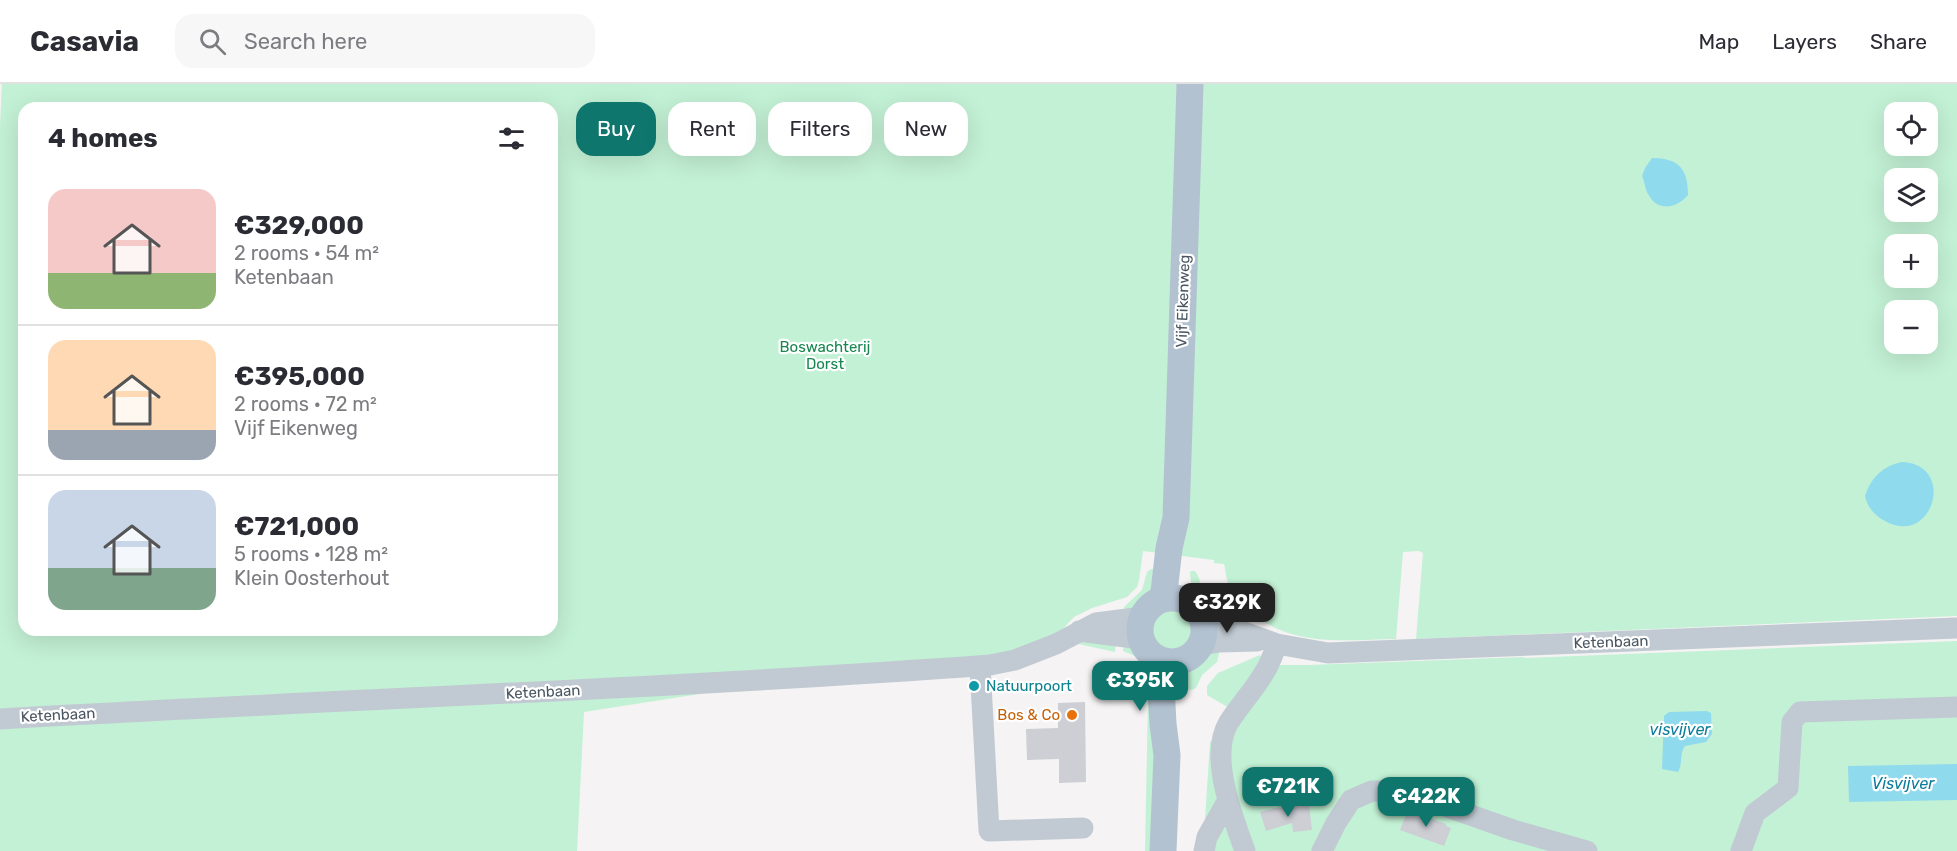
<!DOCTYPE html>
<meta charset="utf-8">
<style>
:root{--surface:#fff;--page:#f7f7f7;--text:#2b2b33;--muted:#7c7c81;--line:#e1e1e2;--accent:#0f766e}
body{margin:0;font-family:Rubik,sans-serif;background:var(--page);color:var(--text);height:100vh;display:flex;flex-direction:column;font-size:22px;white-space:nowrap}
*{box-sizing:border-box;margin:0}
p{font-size:20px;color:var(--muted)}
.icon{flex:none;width:33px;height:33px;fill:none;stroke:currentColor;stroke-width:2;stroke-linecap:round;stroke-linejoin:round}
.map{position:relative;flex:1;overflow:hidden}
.details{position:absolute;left:18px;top:18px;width:540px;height:534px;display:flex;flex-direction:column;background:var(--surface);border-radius:18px;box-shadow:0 6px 24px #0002}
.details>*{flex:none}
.top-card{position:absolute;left:576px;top:18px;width:570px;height:54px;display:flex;gap:12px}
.tools{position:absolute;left:1884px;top:18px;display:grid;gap:12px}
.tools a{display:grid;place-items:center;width:54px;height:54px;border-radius:12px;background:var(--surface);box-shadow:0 6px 24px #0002;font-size:30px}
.price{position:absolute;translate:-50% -51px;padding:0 14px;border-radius:12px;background:var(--accent);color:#fff;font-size:20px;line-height:39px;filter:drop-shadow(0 2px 3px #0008)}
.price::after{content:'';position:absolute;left:50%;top:36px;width:18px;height:14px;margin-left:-9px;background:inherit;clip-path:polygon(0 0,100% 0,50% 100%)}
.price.current{background:#222;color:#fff}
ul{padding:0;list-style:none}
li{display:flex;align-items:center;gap:18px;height:150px;padding:0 30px}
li+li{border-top:2px solid var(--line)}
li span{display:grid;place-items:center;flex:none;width:168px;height:120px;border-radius:18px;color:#555}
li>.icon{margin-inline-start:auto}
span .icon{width:72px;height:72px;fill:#fffc;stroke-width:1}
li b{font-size:26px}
h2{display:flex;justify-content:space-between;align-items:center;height:72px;padding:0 30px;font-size:26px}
.chip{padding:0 21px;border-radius:18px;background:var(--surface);box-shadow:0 6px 24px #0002;font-size:21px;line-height:54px}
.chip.current{background:var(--accent);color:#fff}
header{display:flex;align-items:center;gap:36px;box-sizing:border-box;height:84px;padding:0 30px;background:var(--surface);border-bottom:2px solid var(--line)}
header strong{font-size:28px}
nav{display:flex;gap:33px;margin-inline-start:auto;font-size:21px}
.search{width:420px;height:54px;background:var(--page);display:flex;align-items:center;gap:15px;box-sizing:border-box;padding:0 21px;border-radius:18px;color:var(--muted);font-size:22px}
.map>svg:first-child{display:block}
.green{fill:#c3f1d5;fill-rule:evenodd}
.water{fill:#90daee}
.building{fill:#cdcfd5}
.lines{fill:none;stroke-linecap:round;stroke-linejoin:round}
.minor{stroke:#c1cad2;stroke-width:21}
.major{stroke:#b3c2d1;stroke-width:27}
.culture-dot{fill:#0f9aa8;stroke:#fff;stroke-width:2}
.food-dot{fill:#e8710a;stroke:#fff;stroke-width:2}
.labels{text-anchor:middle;stroke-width:4.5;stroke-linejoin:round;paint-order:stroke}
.street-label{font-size:15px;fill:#4a5661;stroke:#fff}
.park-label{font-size:15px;fill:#17864f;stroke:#fff}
.culture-label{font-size:15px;fill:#0d838f;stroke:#fff;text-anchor:start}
.food-label{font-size:15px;fill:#c56008;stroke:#fff;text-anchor:end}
.water-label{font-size:16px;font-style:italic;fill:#0c7c9b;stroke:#fff}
</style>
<header>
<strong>Casavia</strong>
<div class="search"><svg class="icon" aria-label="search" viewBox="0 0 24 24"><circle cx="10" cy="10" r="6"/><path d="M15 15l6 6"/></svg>Search here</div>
<nav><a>Map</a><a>Layers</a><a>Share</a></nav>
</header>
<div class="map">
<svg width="1957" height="767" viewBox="0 0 1957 767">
<rect width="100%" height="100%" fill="#f5f3f3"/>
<path class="green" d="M2,0H1957V532L1416,555L1423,469L1419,467L1403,468L1396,555C1342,556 1289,564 1246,524C1239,518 1232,511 1229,502C1226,495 1226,487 1224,480L1214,479V476L1143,467L1139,496L1137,503L1127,513L1092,524L1074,533L1058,550L1010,571L821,591L584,628L577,767H0V41ZM24,24H552V546H24ZM1894,28H1928V62H1894ZM1894,94H1928V128H1894ZM1894,160H1928V194H1894ZM1894,226H1928V260H1894Z
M1151,485L1162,486C1155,511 1150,519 1124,528V523L1142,506L1147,488Z
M1191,487H1195C1202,495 1199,506 1206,515C1212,522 1221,524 1222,533C1201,527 1191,508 1190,488Z
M1153 546a19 19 0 1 1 38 0a19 19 0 1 1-38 0Z
M1093,555L1116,556L1115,568L1074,559Z
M1124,557C1148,571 1150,577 1152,603L1147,601V588L1145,583L1137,573L1123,567Z
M1957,557V767H1203L1210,658L1266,601L1280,581H1309L1524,573L1525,574Z
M1220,565L1217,578L1202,591L1196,604L1192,606L1183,605C1185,582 1200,571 1220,565Z
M1260,571L1262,576L1231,625L1207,611V602L1218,589Z
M1156,614V767H1145L1148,615Z"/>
<path class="water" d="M1652,74C1679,74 1688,85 1688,111C1677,124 1658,129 1648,110C1645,105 1645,98 1642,92L1645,84Z
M1902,378C1957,380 1933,464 1885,437C1874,431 1868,424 1865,412C1871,393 1883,382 1902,378Z
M1707,627L1711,629L1712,650L1706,658L1685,662C1679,670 1683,680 1678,688L1662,685L1664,632L1669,628Z
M1957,680V716L1849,718L1848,682Z"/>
<path class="building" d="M1085,618L1086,698L1059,699V675L1027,676L1026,645L1058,644V619Z
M1309,720L1312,746L1293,748L1292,739L1266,747L1260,728L1275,724Z
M1407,728L1412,730L1413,728L1446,740V742L1451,744L1444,762L1400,746Z"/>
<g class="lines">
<path class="minor" d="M1203,538L1225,541L1277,560L1328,569L1957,544
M1079,547L1141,555
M1201,561L1220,558L1257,557
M980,582L989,747L1083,744
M0,635C330,616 660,605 990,581L1015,576L1056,560L1096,539L1143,533
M1204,767L1207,753L1228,716
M1245,767C1233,733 1208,672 1229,638C1240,621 1254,606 1264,589C1270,580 1273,570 1277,560
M1322,767L1336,739L1351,716L1372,707H1402L1513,746L1587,767
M1741,767L1755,729L1788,704L1792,638L1800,628L1957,623"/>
<path class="major" d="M1140 546a32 32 0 1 1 64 0a32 32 0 1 1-64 0Z
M1160,516L1164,508L1169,464L1176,434L1190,0
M1157,574L1160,582L1163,640L1167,671L1163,767"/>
</g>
<circle class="culture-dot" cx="974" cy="602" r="6"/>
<circle class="food-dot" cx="1072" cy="631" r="6"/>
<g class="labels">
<g class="street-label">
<text transform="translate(1183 217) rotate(-88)" y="5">Vijf Eikenweg</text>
<text transform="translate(1611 558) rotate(-2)" y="5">Ketenbaan</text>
<text transform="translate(543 608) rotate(-3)" y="5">Ketenbaan</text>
<text transform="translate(58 631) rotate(-3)" y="5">Ketenbaan</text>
</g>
<g class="park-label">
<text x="825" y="268">Boswachterij<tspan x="825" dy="17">Dorst</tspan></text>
</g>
<g class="culture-label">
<text x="986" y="607">Natuurpoort</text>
</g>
<g class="food-label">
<text x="1060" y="636">Bos &amp; Co</text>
</g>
<g class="water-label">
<text x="1680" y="651">visvijver</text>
<text x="1903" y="705">Visvijver</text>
</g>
</g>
</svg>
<div class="tools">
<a><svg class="icon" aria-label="locate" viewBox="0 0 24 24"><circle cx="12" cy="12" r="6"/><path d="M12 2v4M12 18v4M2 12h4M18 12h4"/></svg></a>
<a><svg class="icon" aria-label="layers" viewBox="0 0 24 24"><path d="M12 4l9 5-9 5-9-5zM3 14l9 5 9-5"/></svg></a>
<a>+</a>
<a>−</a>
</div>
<b class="price current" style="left:1227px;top:550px">€329K</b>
<b class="price" style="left:1140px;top:628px">€395K</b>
<b class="price" style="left:1288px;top:734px">€721K</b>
<b class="price" style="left:1426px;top:744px">€422K</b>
<div class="top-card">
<a class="chip current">Buy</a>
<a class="chip">Rent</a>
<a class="chip">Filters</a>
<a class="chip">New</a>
</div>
<section class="details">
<h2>4 homes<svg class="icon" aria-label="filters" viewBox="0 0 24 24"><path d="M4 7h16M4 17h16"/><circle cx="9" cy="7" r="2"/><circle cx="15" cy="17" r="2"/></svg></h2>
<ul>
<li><span style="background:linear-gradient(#f6c9c9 70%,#8fb573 0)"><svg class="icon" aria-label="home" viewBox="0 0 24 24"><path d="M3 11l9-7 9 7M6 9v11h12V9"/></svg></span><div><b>€329,000</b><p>2 rooms · 54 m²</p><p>Ketenbaan</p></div></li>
<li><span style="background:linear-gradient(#ffd9b3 75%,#9aa5b1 0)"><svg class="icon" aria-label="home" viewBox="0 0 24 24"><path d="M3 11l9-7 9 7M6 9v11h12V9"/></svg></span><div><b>€395,000</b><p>2 rooms · 72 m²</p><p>Vijf Eikenweg</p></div></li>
<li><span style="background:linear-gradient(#c9d6e8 65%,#7fa58c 0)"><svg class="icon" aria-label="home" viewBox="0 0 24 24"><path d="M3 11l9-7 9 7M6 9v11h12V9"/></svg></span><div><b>€721,000</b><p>5 rooms · 128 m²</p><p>Klein Oosterhout</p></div></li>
</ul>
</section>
</div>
